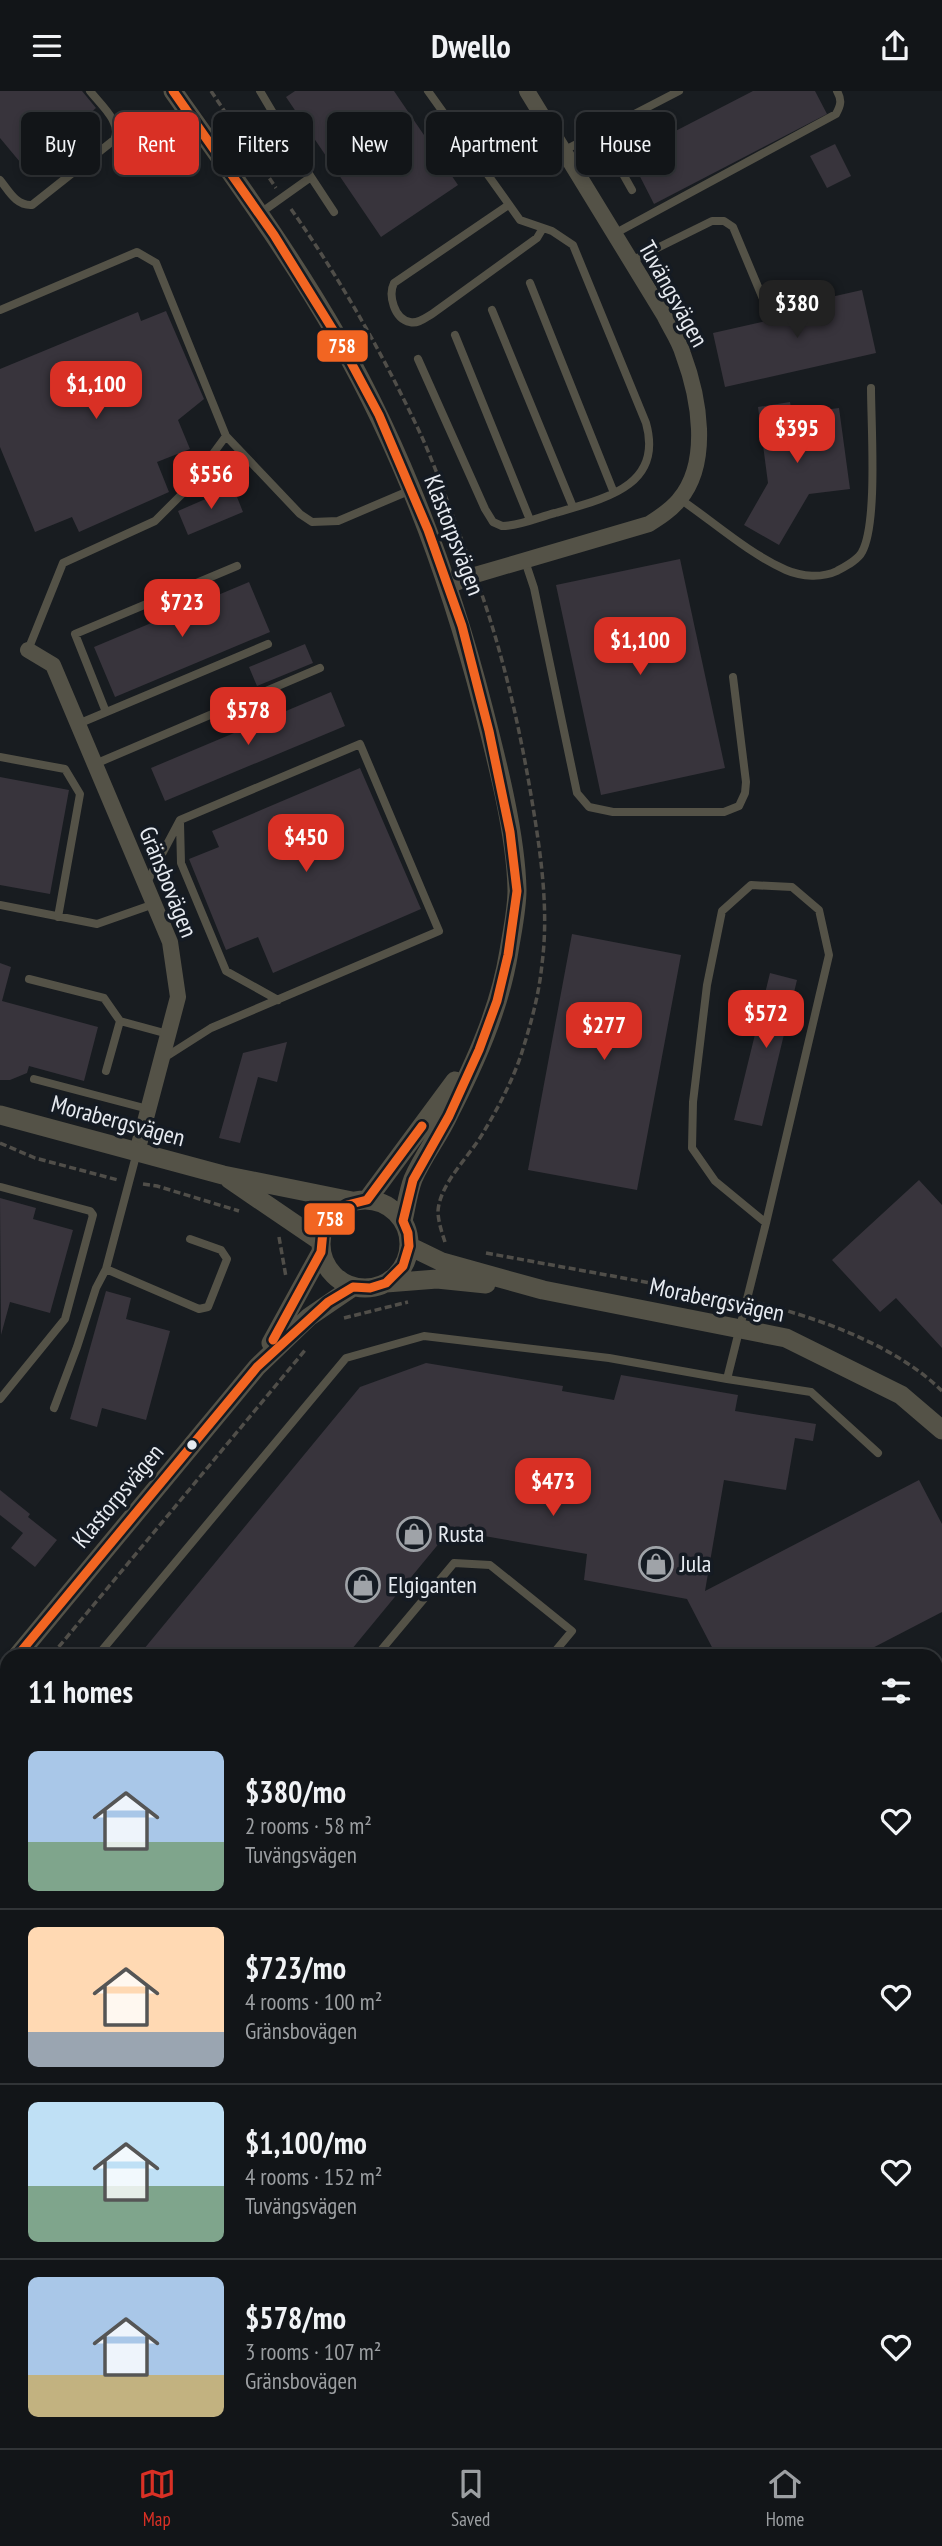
<!DOCTYPE html>
<meta charset="utf-8">
<style>
:root{--surface:#121518;--page:#1f2225;--text:#f1f3f6;--muted:#9c9fa2;--line:#313437;--accent:#d93025}
body{margin:0;font-family:"PT Sans Narrow",sans-serif;background:var(--page);color:var(--text);height:100vh;display:flex;flex-direction:column;font-size:26px;white-space:nowrap}
*{box-sizing:border-box;margin:0}
p{font-size:23px;color:var(--muted)}
.icon{flex:none;width:38px;height:38px;fill:none;stroke:currentColor;stroke-width:2;stroke-linecap:round;stroke-linejoin:round}
.map{position:relative;flex:1;overflow:hidden}
.drawer{position:absolute;left:0px;top:1558px;width:943px;height:800px;display:flex;flex-direction:column;background:var(--surface);border-radius:21px 21px 0 0;box-shadow:0 4px 10px #0003,0 0 0 2px var(--line)}
.drawer>*{flex:none}
.top-card{position:absolute;left:21px;top:21px;width:901px;height:63px;display:flex;gap:14px}
.price{position:absolute;translate:-50% -60px;padding:0 16px;border-radius:14px;background:var(--accent);color:#fff;font-size:23px;line-height:46px;filter:drop-shadow(0 2px 4px #0008)}
.price::after{content:'';position:absolute;left:50%;top:42px;width:21px;height:16px;margin-left:-10px;background:inherit;clip-path:polygon(0 0,100% 0,50% 100%)}
.price.current{background:#222;color:#fff}
ul{padding:0;list-style:none}
li{display:flex;align-items:center;gap:21px;height:175px;padding:0 28px}
li+li{border-top:2px solid var(--line)}
li span{display:grid;place-items:center;flex:none;width:196px;height:140px;border-radius:10px;color:#555}
li>.icon{margin-inline-start:auto}
span .icon{width:84px;height:84px;fill:#fffc;stroke-width:1}
li b{font-size:30px}
h2{display:flex;justify-content:space-between;align-items:center;height:84px;padding:0 28px;font-size:30px}
.chip{padding:0 24px;border-radius:10px;background:var(--surface);box-shadow:0 4px 10px #0003,0 0 0 2px var(--line);font-size:24px;line-height:63px}
.chip.current{background:var(--accent);color:#fff}
header{display:flex;justify-content:space-between;align-items:center;height:91px;padding:0 28px;background:var(--surface);font-size:32px;font-weight:600}
.dock{display:flex;justify-content:space-around;align-items:center;height:98px;border-top:2px solid var(--line);background:var(--surface);font-size:19px;color:var(--muted)}
.dock a{display:grid;justify-items:center;gap:4px}
.dock .current{color:var(--accent)}
.map>svg:first-child{display:block}
.green{fill:#153217}
.building{fill:#38343c}
.lines{fill:none;stroke-linecap:round;stroke-linejoin:round}
.path{stroke:#504e49;stroke-width:3.5;stroke-dasharray:7 3.5;stroke-linecap:butt}
.service{stroke:#545247;stroke-width:8}
.minor{stroke:#545247;stroke-width:16}
.tertiary{stroke:#545247;stroke-width:19}
.motorway{stroke:#58513a;stroke-width:28}
.bus-1-casing{stroke:#151b23;stroke-width:14}
.bus-1{stroke:#f26522;stroke-width:9}
.bus-dot{fill:#e7ebf1;stroke:#151b23;stroke-width:2.5}
.labels{text-anchor:middle;stroke-width:7;stroke-linejoin:round;paint-order:stroke}
.street-label{font-size:24px;fill:#e7ebf1;stroke:#151b23}
.poi-label{font-size:24px;fill:#e7ebf1;stroke:#151b23;text-anchor:start}
.line-badge{stroke:#151b23;stroke-width:2.5}
.badge-label{font-size:19px;text-anchor:middle;font-weight:bold;fill:#fff}
</style>
<header><svg class="icon" aria-label="menu" viewBox="0 0 24 24"><path d="M4 6h16M4 12h16M4 18h16"/></svg>Dwello<svg class="icon" aria-label="share" viewBox="0 0 24 24"><path d="M12 15V3M7 8l5-5 5 5M5 13v7h14v-7"/></svg></header>
<div class="map">
<svg width="942" height="2357" viewBox="0 0 942 2357">
<rect width="100%" height="100%" fill="#181c20"/>
<path class="green" d="M559,2350H742L741,2357H547Z"/>
<path class="building" d="M0,0H82L96,17L25,77L0,47Z
M295,0H394L458,94L381,146L286,6Z
M753,0H815L827,23L654,113L629,64Z
M835,53L851,85L827,97L810,65Z
M862,199L876,262L725,296L713,242L793,224L791,215Z
M166,220L204,308L178,329L190,358L157,371L169,401L79,441L72,426L35,441L0,356V278L138,221L141,230Z
M790,311L792,323L839,317L850,398L809,403L779,454L744,434L768,392L758,316Z
M233,396L243,421L188,444L178,420Z
M680,468L725,677L601,704L556,494Z
M249,491L270,541L115,606L94,556Z
M305,553L313,572L257,595L249,576Z
M331,601L345,635L165,710L151,677Z
M360,677L421,818L273,882L258,846L226,859L189,768L219,756L212,740Z
M0,686L69,699L50,803L0,794Z
M572,843L681,864L637,1099L528,1079Z
M0,872L11,876L2,910L98,936L84,990L29,975L27,982L10,989H0Z
M770,882L797,889L762,1035L734,1029Z
M287,951L277,991L258,986L240,1052L219,1047L243,962Z
M919,1089L942,1114V1257L896,1207L880,1221L832,1169Z
M0,1107L36,1117L33,1128L73,1139L50,1222L10,1211L1,1244Z
M106,1200L131,1207L126,1228L170,1240L146,1329L102,1317L97,1336L70,1328Z
M426,1272L563,1295L562,1300L614,1309L621,1284L738,1304L735,1320L816,1333L813,1350L795,1347L786,1399L724,1389L705,1500L919,1389L942,1433V1521L859,1564H716L687,1508L584,1489L587,1463L450,1439L347,1564H139L360,1296Z
M0,1399L30,1423L28,1426L57,1449L35,1476L11,1457L23,1442L0,1424Z
M942,2072V2329L936,2327V2079Z"/>
<g class="lines">
<path class="path" d="M211,0L276,97
M291,118C341,189 384,265 421,344C439,384 453,427 469,468
M0,1052L35,1067L118,1089
M143,1093L157,1095L239,1120
M279,1146L286,1186
M445,1151C442,1142 438,1130 438,1120C440,1092 469,1066 483,1042C498,1017 513,989 522,961C531,932 539,904 542,873C549,819 541,764 532,710C520,638 504,567 480,498
M486,1162L733,1207
M758,1212C819,1227 897,1255 942,1300
M344,1227L408,1211
M52,1564L306,1258
M0,1625L7,1615"/>
<path class="service" d="M600,42L632,99
M563,60L679,0
M311,86L334,121
M0,89C9,100 16,115 32,114L114,49C123,32 100,13 90,0
M507,115L394,192C388,204 394,228 410,231C418,233 425,227 432,223L537,147L543,137
M259,123L311,86L260,0
M614,143L836,23C841,14 842,9 837,0
M631,170L712,130H724L733,136L766,215
M530,192L614,402
M0,219L137,161L156,172L226,345L187,398L155,430L63,472L28,559
M492,219L573,416
M455,244L530,429
M418,268L485,418L493,431L502,435C520,435 539,426 555,422C603,408 664,396 646,332L573,154L552,140L520,129L428,0
M226,345L300,423L312,431L338,430L411,399
M680,408C715,432 748,462 786,479C802,486 822,487 837,480C846,475 858,469 862,461C878,432 871,334 871,297
M525,470L534,497L577,702L589,716L613,721H724L739,715L745,702L746,691L733,586
M106,621L75,543L237,475
M78,633L268,553
M0,666L65,678L80,703L58,826
M95,673L320,577
M180,732L181,772L226,880L278,909
M146,793L180,729L360,653L439,840L211,937L164,967
M0,814L97,833L154,813
M29,888L104,907L120,930L168,943
M106,980L120,930
M34,988L148,1018
M106,1178L199,1218L208,1216L227,1168L221,1159L190,1148
M727,1288L811,1301L878,1362
M0,1308L65,1228L93,1124L90,1120L1,1096
M54,1317L77,1256L96,1197L106,1178L137,1061
M98,1564L346,1267L424,1245L609,1267L727,1288L766,1132L829,864L819,819L792,796L751,794L722,820L707,894L693,1011L692,1057L715,1090L766,1132
M377,1564L454,1472L490,1474L572,1540L552,1564
M0,1906L7,1910
M0,1967L7,1973
M936,2046L942,2040
M0,2070L7,2069
M936,2121L942,2120
M922,2350L942,2356"/>
<path class="minor" d="M448,495L475,484L649,433C660,426 671,419 679,409C711,371 699,306 683,263C679,249 670,237 664,224L527,0
M28,559L53,574L170,851L178,906L137,1061"/>
<path class="tertiary" d="M173,0C230,81 289,161 338,247C404,363 450,488 483,616C497,670 516,744 517,799C517,819 512,841 509,860C500,917 475,972 449,1023C439,1045 423,1065 413,1088C408,1101 406,1117 403,1130
M0,1024L223,1084L352,1110
M229,1088L320,1150
M321 1153a44 44 0 1 1 88 0a44 44 0 1 1-88 0Z
M367,1109L455,990
M409,1155L442,1171L543,1199L786,1247L901,1304L942,1339
M386,1192L437,1188L486,1193
M271,1252L321,1161
M18,1564L257,1276L309,1226L353,1196
M0,1586L7,1578"/>
<path class="motorway" d="M936,1707L942,1703
M936,1749L942,1746
M936,1941L942,1934
M0,2171L7,2170
M9,2350L39,2357
M773,2350V2357
M158,2357L163,2350
M199,2357L204,2350
M372,2357L396,2350"/>
<g class="bus-1-casing">
<path id="bus-1" d="M273,1249L321,1161L323,1140L332,1124L347,1114L367,1109L422,1035
M18,1564L257,1276L328,1211L353,1196L370,1197L386,1192L403,1175L409,1155L408,1142L403,1130L413,1089L449,1025L479,959L497,910L508,864L517,800L510,741L489,640L462,535L428,439L379,324L338,247L274,144L173,0"/>
</g>
<use href="#bus-1" class="bus-1"/>
</g>
<defs>
<g id="shop-ring" transform="scale(1.75)"><circle r="9.5" fill="#151b23" stroke="#9fa3a8" stroke-width="1.5"/><path d="M-5-2.5h2.3a2.7 3.5 0 0 1 5.4 0H5L5.5 6h-11ZM-1.5-2.5h3a1.5 2.3 0 0 0-3 0Z" fill="#9fa3a8"/></g>
</defs>
<g fill-rule="evenodd">
<use href="#shop-ring" x="414" y="1443"/>
<use href="#shop-ring" x="656" y="1473"/>
<use href="#shop-ring" x="363" y="1494"/>
</g>
<circle class="bus-dot" cx="192" cy="1354" r="6"/>
<g class="labels">
<g class="street-label">
<text transform="translate(673 203) rotate(61)" y="8">Tuvängsvägen</text>
<text transform="translate(454 444) rotate(69)" y="8">Klastorpsvägen</text>
<text transform="translate(168 791) rotate(68)" y="8">Gränsbovägen</text>
<text transform="translate(118 1030) rotate(15)" y="8">Morabergsvägen</text>
<text transform="translate(717 1209) rotate(12)" y="8">Morabergsvägen</text>
<text transform="translate(118 1405) rotate(-50)" y="8">Klastorpsvägen</text>
</g>
<g class="poi-label">
<text x="438" y="1451">Rusta</text>
<text x="680" y="1481">Jula</text>
<text x="388" y="1502">Elgiganten</text>
</g>
</g>
<g class="line-badge">
<rect x="316" y="238" width="53" height="34" rx="7" fill="#f26522"/>
<rect x="303" y="1111" width="53" height="34" rx="7" fill="#f26522"/>
</g>
<g class="badge-label">
<text x="342" y="262">758</text>
<text x="330" y="1135">758</text>
</g>
</svg>
<b class="price current" style="left:797px;top:249px">$380</b>
<b class="price" style="left:96px;top:330px">$1,100</b>
<b class="price" style="left:797px;top:374px">$395</b>
<b class="price" style="left:211px;top:420px">$556</b>
<b class="price" style="left:182px;top:548px">$723</b>
<b class="price" style="left:640px;top:586px">$1,100</b>
<b class="price" style="left:248px;top:656px">$578</b>
<b class="price" style="left:306px;top:783px">$450</b>
<b class="price" style="left:766px;top:959px">$572</b>
<b class="price" style="left:604px;top:971px">$277</b>
<b class="price" style="left:553px;top:1427px">$473</b>
<div class="top-card">
<a class="chip">Buy</a>
<a class="chip current">Rent</a>
<a class="chip">Filters</a>
<a class="chip">New</a>
<a class="chip">Apartment</a>
<a class="chip">House</a>
</div>
<section class="drawer">
<h2>11 homes<svg class="icon" aria-label="filters" viewBox="0 0 24 24"><path d="M4 7h16M4 17h16"/><circle cx="9" cy="7" r="2"/><circle cx="15" cy="17" r="2"/></svg></h2>
<ul>
<li><span style="background:linear-gradient(#a9c7e8 65%,#7fa58c 0)"><svg class="icon" aria-label="home" viewBox="0 0 24 24"><path d="M3 11l9-7 9 7M6 9v11h12V9"/></svg></span><div><b>$380/mo</b><p>2 rooms · 58 m²</p><p>Tuvängsvägen</p></div><svg class="icon" aria-label="heart" viewBox="0 0 24 24"><path d="M12 20l-8-8c-3-5 5-10 8-4 3-6 11-1 8 4z"/></svg></li>
<li><span style="background:linear-gradient(#ffd9b3 75%,#9aa5b1 0)"><svg class="icon" aria-label="home" viewBox="0 0 24 24"><path d="M3 11l9-7 9 7M6 9v11h12V9"/></svg></span><div><b>$723/mo</b><p>4 rooms · 100 m²</p><p>Gränsbovägen</p></div><svg class="icon" aria-label="heart" viewBox="0 0 24 24"><path d="M12 20l-8-8c-3-5 5-10 8-4 3-6 11-1 8 4z"/></svg></li>
<li><span style="background:linear-gradient(#bfe0f5 60%,#7fa58c 0)"><svg class="icon" aria-label="home" viewBox="0 0 24 24"><path d="M3 11l9-7 9 7M6 9v11h12V9"/></svg></span><div><b>$1,100/mo</b><p>4 rooms · 152 m²</p><p>Tuvängsvägen</p></div><svg class="icon" aria-label="heart" viewBox="0 0 24 24"><path d="M12 20l-8-8c-3-5 5-10 8-4 3-6 11-1 8 4z"/></svg></li>
<li><span style="background:linear-gradient(#a9c7e8 70%,#c2b280 0)"><svg class="icon" aria-label="home" viewBox="0 0 24 24"><path d="M3 11l9-7 9 7M6 9v11h12V9"/></svg></span><div><b>$578/mo</b><p>3 rooms · 107 m²</p><p>Gränsbovägen</p></div><svg class="icon" aria-label="heart" viewBox="0 0 24 24"><path d="M12 20l-8-8c-3-5 5-10 8-4 3-6 11-1 8 4z"/></svg></li>
</ul>
</section>
</div>
<nav class="dock">
<a class="current"><svg class="icon" aria-label="map" viewBox="0 0 24 24"><path d="M3 6l6-2 6 2 6-2v14l-6 2-6-2-6 2zM9 4v14M15 6v14"/></svg>Map</a>
<a><svg class="icon" aria-label="saved" viewBox="0 0 24 24"><path d="M7 4h10v16l-5-4-5 4z"/></svg>Saved</a>
<a><svg class="icon" aria-label="home" viewBox="0 0 24 24"><path d="M3 11l9-7 9 7M6 9v11h12V9"/></svg>Home</a>
</nav>
